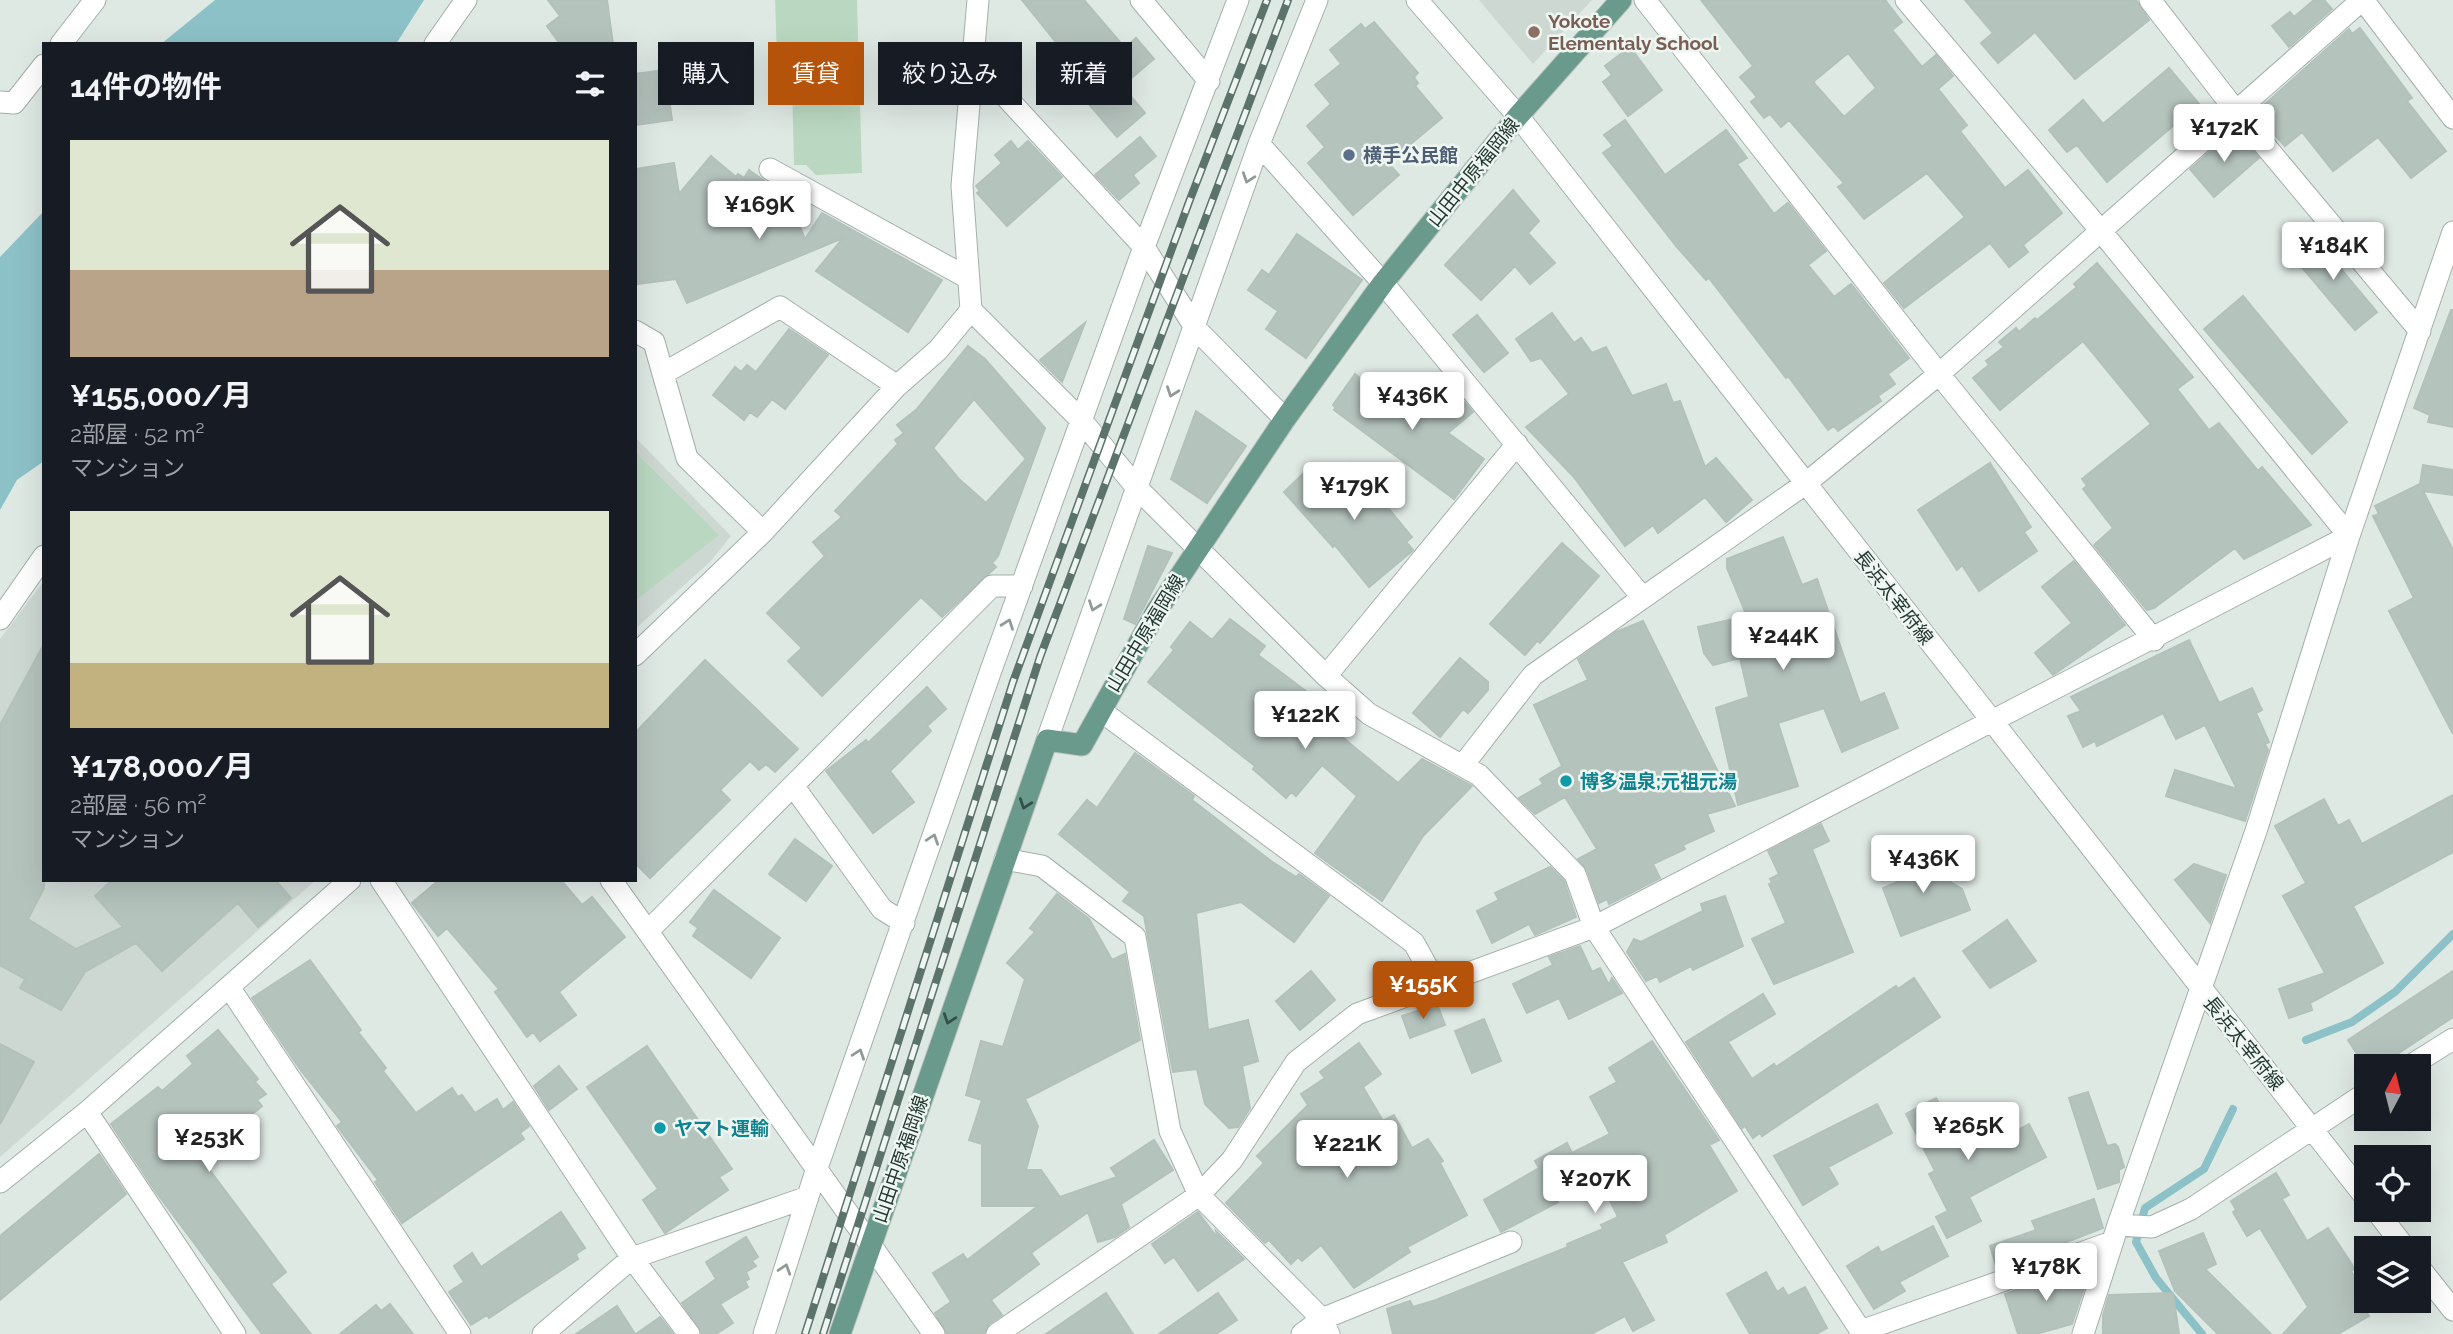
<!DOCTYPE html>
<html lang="ja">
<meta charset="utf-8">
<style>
:root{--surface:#171b24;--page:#242831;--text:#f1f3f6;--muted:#9ea1a6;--accent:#b45309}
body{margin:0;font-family:Raleway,"Noto Sans JP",sans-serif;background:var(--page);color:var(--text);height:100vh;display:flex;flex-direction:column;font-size:26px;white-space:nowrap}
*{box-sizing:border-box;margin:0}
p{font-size:23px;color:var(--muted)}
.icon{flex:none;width:38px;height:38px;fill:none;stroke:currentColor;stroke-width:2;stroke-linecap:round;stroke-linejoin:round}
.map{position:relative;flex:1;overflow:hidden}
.drawer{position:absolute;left:42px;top:42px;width:595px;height:840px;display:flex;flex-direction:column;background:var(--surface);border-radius:0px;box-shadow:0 7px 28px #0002}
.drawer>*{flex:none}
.guide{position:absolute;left:658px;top:42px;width:665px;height:63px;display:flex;gap:14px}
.needle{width:46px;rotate:7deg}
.controls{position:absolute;left:2354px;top:1054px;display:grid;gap:14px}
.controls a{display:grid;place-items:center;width:77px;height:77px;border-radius:0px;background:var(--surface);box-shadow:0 7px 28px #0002;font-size:35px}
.price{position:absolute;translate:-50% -60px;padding:0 16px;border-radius:7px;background:#fff;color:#222;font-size:23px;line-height:46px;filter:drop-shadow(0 2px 4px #0008)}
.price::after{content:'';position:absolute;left:50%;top:42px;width:21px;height:16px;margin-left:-10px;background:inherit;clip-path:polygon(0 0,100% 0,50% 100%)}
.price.active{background:var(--accent);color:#fff}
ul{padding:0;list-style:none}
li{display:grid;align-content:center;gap:14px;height:371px;padding:0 28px}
li span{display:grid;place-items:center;height:217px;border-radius:0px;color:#555}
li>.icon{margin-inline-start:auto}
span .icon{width:126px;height:126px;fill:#fffc;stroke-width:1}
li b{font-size:30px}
h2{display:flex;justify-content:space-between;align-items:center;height:84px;padding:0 28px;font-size:30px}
.tag{padding:0 24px;border-radius:0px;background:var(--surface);box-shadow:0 7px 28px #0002;font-size:24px;line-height:63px}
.tag.active{background:var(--accent);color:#fff}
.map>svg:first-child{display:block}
.built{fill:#ced8d3}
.green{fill:#bad8c1}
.water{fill:#8dc1c8}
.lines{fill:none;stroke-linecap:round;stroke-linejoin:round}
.stream{stroke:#8dc1c8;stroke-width:8}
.building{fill:#b5c3bd;stroke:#b3c1bb;stroke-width:2;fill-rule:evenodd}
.minor-casing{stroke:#a3b0aa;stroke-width:23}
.major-casing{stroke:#bdc3c1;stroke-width:23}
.minor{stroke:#fff;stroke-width:21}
.major{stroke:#699a8b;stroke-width:21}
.rail-casing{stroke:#5c736c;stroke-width:8}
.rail{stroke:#eff6f2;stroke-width:5;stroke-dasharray:16;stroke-linecap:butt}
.oneway{stroke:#909b98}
.oneway2{stroke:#345047}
.education-dot{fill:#8d6e63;stroke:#eff6f2;stroke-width:2.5}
.service-dot{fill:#5c6f8a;stroke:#eff6f2;stroke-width:2.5}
.culture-dot{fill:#0f9aa8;stroke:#eff6f2;stroke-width:2.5}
.labels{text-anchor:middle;stroke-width:5;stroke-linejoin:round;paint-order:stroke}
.education-label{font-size:19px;font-weight:bold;fill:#785e54;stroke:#eff6f2;text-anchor:start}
.service-label{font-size:19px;font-weight:bold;fill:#4e5e75;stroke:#eff6f2;text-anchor:start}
.street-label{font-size:19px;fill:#223730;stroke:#eff6f2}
.culture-label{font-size:19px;font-weight:bold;fill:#0d838f;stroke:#eff6f2;text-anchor:start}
</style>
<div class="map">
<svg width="2453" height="1334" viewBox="0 0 2453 1334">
<rect width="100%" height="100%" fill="#dfe9e4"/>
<path class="built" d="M1479,0H1592L1533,64Z
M635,437L731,536L709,563L635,629Z
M44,581V880H316L0,1157V639Z"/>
<path class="green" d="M775,0H857L862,173L816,175L806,165H794L792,82L777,57Z
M635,452L719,535L635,601Z"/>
<path class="water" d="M215,0H424L396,44H161Z
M44,211V461L17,480L0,510V257Z"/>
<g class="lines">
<path class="stream" d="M2306,1040L2352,1022L2395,992L2453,934
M2202,1334L2156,1278L2136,1242L2145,1208L2204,1169L2233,1109"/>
</g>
<path class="building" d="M548,0H607L613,44H560L547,26L560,16Z
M1022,0H1084L1125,48L1136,38L1154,59L1122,86L1145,113L1117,137L1082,96L1092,87Z
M1701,0H1885L1902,22L1892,30L1922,67L1936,55L1953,76L1938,89L1967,125L1960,131L2005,188L2028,170L2062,213L2023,245L2028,252L2009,267L1990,243L1904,308L1884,283L1965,217L1927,173L1864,219L1838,187L1844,183L1789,120L1781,127L1770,114L1764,118L1751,102L1757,97L1740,77L1753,66ZM1848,53L1876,88L1844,117L1813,82Z
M1965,0H2136L2149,20L2075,79L2035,32L1998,63L1981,43L1993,33Z
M2314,0H2324L2332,9L2289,47L2272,26L2290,12L2294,17Z
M1374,22L1418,73L1414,77L1418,83L1415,86L1442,118L1388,163L1399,175L1353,215L1308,163L1325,147L1307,126L1331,104L1315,85L1341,64L1330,50L1361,24L1365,29Z
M2360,28L2412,98L2407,101L2446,151L2411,178L2378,137L2333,171L2302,132L2285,146L2255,113L2349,29L2352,34Z
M1630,47L1662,90L1628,116L1603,82L1612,75L1605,66Z
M2169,68L2199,104L2107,182L2077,145L2067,152L2049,130L2083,100L2103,124Z
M665,70L672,120L635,125V74Z
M1625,120L1665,175L1726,130L1747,158L1737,164L1774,214L1788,203L1826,251L1808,265L1834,297L1851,284L1909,358L1888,374L1895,384L1878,396L1881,401L1838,431L1834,426L1828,430L1788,376L1786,378L1709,278L1706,280L1677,247L1603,153L1613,146L1604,135Z
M2235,130L2259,158L2214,197L2190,169Z
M1140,137L1156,156L1133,175L1139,183L1119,200L1095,175Z
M1011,141L1018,150L1028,141L1062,177L1007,226L977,193L980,191L976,186L1002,163L995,155Z
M711,156L736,177L738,174L744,178L749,170L787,197L805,239L822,213L942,280L908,332L816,271L843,238L687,303L676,279L637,284L635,169L674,163L679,194Z
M1513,190L1539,221L1528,233L1555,263L1530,284L1515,266L1481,300L1445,265Z
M2311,233L2377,312L2355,330L2289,252Z
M1297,234L1362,280L1306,358L1266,329L1278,311L1248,290L1262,270L1269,275Z
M2097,263L2193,377L2177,389L2209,430L2219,423L2258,471L2262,467L2311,525L2244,559L2235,548L2154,608L2147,610L2094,545L2113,528L2083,489L2087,486L2082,479L2151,424L2083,341L2000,410L1973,378L1989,365L1986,361L2004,347L1999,342L2016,328L2019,332L2035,318L2037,320L2077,287L2074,284Z
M2243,296L2347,422L2312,454L2204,329Z
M2451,310H2453V427L2428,422L2430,415L2414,408Z
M1552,313L1574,343L1581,338L1592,353L1606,347L1632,396L1666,384L1673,403L1680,401L1705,467L1716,458L1752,500L1726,522L1705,497L1658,533L1653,525L1625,546L1573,476L1526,427L1569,394L1541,358L1531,361L1516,339Z
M1477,315L1508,353L1484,372L1453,335Z
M1085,323L1062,382L1040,360Z
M789,329L828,355L785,409L772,399L757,417L750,412L744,420L713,395L735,367L741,372L747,365L756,372Z
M968,346L985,359L1045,428L998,556L992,563L996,567L942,617L921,597L822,696L788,661L802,648L767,613L825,556L813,542L842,517L835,511L898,444L895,440L904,433L897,425L917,409ZM974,399L1026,459L986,503L959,479L933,448Z
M1355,374L1365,382L1370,375L1427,417L1457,394L1473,412L1448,433L1484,459L1454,499L1334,410L1336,408L1333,405Z
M1196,411L1246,446L1207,503L1171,479Z
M1351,463L1412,537L1406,542L1413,550L1411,552L1369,587L1335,545L1333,547L1284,492L1305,472L1320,489Z
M1990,463L2031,527L2024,532L2037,551L1979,591L1962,565L1957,570L1918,510Z
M2423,465L2453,470V495L2423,491L2453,550V734L2389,611L2414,598L2373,516L2379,514L2375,506L2420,484Z
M1783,537L1802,585L1817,579L1860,703L1884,693L1898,728L1842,752L1824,708L1778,723L1798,786L1738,805L1716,708L1749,697L1740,658L1713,665L1704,653L1698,627L1747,616L1727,568V559Z
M1562,543L1599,576L1540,643L1537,641L1525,655L1490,624Z
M1148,546L1172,553L1135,624L1124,619Z
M2074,561L2125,625L2053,675L2035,653L2072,623L2042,587Z
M1230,619L1265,646L1258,655L1323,704L1320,707L1347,730L1342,737L1398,783L1422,759L1472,786L1423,836L1382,901L1315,853L1357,796L1322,765L1296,796L1291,792L1286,798L1253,769L1255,766L1148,682L1174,650L1171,647L1190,622L1212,640Z
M1643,621L1735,806L1707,814L1714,831L1683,845L1685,849L1653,864L1660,878L1609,904L1607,899L1599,903L1587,870L1578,859L1597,849L1565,797L1535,814L1519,798L1543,784L1540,779L1562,766L1534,705L1588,680L1578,659L1616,632Z
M2189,640L2219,703L2252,688L2262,710L2256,713L2269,742L2265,744L2268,750L2245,821L2166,796L2175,770L2237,789L2205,725L2176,739L2163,713L2097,746L2095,741L2083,747L2068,716L2081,711L2071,697Z
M44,644V888L28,919L76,949L123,927L95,896L112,880H275L291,898L258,927L238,903L162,971L136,943L85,972L61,1010L20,988L25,979L0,965V725Z
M1460,658L1488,682V690L1468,713L1463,709L1440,737L1413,713Z
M705,660L798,749L775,772L766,764L759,770L750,761L720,790L730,800L650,878L635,863V733Z
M927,687L946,709L927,726L931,731L890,771L914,802L873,833L826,771L866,740L868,743Z
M1135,753L1194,796L1192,800L1271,861L1296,877L1299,874L1329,896L1294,942L1241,902L1196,913L1208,1030L1248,1020L1258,1061L1242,1066L1250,1108L1238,1127L1229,1128L1205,1104L1197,1069L1173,1072L1144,916L1123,901L1130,892L1059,834L1087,800L1097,808Z
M2453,795V852L2353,906L2383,963L2310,1003L2312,1010L2289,1018L2279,989L2325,973L2283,896L2306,883L2275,826L2324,799L2338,826L2349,820L2362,844Z
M1821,824L1829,841L1812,849L1853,952L1774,984L1752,939L1786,923L1769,884L1772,883L1770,879L1779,874L1768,851Z
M795,839L832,866L806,901L769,874Z
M1924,848L1927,856L1932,853L1942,877L1962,889L1970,910L1901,936L1883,888L1907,878L1899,858Z
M2194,864L2226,875L2210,923L2175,880Z
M1550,867L1564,881L1576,917L1535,935L1529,924L1492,943L1477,911L1499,900L1495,893Z
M439,880H561L582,905L592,897L625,937L559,992L576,1015L540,1041L533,1032L527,1037L495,992L499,989L447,928L438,936L412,903Z
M714,890L780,938L751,978L693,936L698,928L690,922Z
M1057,894L1089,919L1112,960L1125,954L1140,1040L1025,1099L1038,1126L1026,1170H1041L1060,1197L1117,1177L1111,1168L1154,1140L1173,1170L1121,1204L1129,1227L1115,1237L1098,1242L1088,1212L1031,1253L1039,1264L991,1300L1002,1315L989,1324L984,1334H947L935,1313L951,1302L933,1273L963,1254L967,1260L1038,1206H982V1144L969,1140L982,1100L966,1095L981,1041L1003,1047L1025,979L1007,963L1035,932L1030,928Z
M1725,896L1743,946L1693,970L1691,966L1660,982L1657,976L1646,981L1627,952L1634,939L1641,942L1703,911L1701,904Z
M2007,920L2036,961L1990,988L1963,951Z
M1580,946L1592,972L1600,968L1609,985L1612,978L1622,993L1569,1019L1559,998L1527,1013L1513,984L1553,965L1549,957Z
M310,960L361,1030L358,1032L386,1068L383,1071L416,1113L452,1088L458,1097L462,1095L475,1113L497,1099L503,1110L513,1102L529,1126L520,1133L524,1139L402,1223L375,1182L378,1180L337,1126L342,1122L299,1068L252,998Z
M1311,971L1335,1000L1300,1030L1276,1001Z
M2453,971V1017L2379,1066L2366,1068L2348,1040Z
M1914,978L1940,1017L1762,1136L1760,1133L1753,1138L1745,1126L1742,1128L1686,1042L1763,994L1775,1014L1728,1042L1752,1079L1774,1064L1776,1067L1896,986L1898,989Z
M1437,1004L1445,1025L1410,1038L1402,1016Z
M1484,1019L1501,1061L1472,1073L1455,1031Z
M218,1030L258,1079L255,1082L266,1094L257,1100L262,1106L200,1157L286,1272L271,1284L311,1334H262L156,1192L111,1124L158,1087L162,1091L193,1064L187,1056Z
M1652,1041L1719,1140L1709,1145L1737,1191L1664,1235L1667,1242L1622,1262L1654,1320L1633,1331L1625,1316L1591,1334H1393L1387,1309L1410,1301L1413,1307L1436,1300L1568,1247L1567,1244L1603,1229L1601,1225L1618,1217L1596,1172L1554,1195L1558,1202L1501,1232L1484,1200L1539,1168L1535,1161L1567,1143L1572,1153L1610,1134L1590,1097L1617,1082L1609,1068Z
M1359,1043L1381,1074L1363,1087L1383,1121L1394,1115L1412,1148L1428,1139L1443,1161L1440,1163L1467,1215L1407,1247L1410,1252L1354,1288L1321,1245L1302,1261L1298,1257L1291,1264L1269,1240L1265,1243L1226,1203L1264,1163L1257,1156L1308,1105L1301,1094L1325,1078L1320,1072Z
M0,1044L34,1062L0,1124Z
M647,1046L732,1169L719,1177L728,1190L665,1233L643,1200L658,1189L587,1087Z
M559,1066L577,1089L549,1110L534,1086Z
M2088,1092L2107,1146L2115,1144L2118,1147L2124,1167L2119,1170V1182L2098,1189L2069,1098Z
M1936,1098L1957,1136L1979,1125L1990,1145L2029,1124L2046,1157L1969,1197L1981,1221L1947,1238L1936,1217L1948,1211L1929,1174L1935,1171L1906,1114Z
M1877,1104L1892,1133L1828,1167L1838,1184L1803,1205L1774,1156Z
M99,1154L126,1194L0,1300V1236Z
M2276,1173L2289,1195L2282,1199L2307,1241L2328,1228L2355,1269L2351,1271L2369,1302L2363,1306L2369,1316L2338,1334H2283L2308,1307L2260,1228L2247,1236L2233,1212L2236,1210L2231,1201Z
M2094,1199L2103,1228L1997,1269L1990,1246L2036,1230L2032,1221Z
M561,1212L585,1248L576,1254L578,1259L489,1318L487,1315L471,1325L449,1292L464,1282L454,1266L472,1253L481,1267Z
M1198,1212L1218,1239L1216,1231L1244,1259L1198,1291L1174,1257L1165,1263L1152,1244Z
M1933,1226L1948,1256L1899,1282L1905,1291L1874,1309L1847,1266L1878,1247L1881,1253Z
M2203,1233L2216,1264L2205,1269L2271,1334H2218L2175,1291L2159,1251Z
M746,1237L758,1257L752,1261L756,1266L746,1272L749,1279L745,1281L748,1287L720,1304L733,1323L716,1334H702L682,1303L716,1279L706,1262Z
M2077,1268L2084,1288L2072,1324L2036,1334H2018L2005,1294Z
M1766,1272L1777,1292L1783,1288L1788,1296L1805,1287L1827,1328L1816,1334H1750L1727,1294Z
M1106,1293L1133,1334H1046Z
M1218,1293L1237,1320L1216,1334H1159Z
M2173,1293L2179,1334H2103V1316L2109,1295Z
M390,1304L413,1334H340L376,1305L381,1311Z
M617,1306L635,1334H576Z
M660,1317L673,1334H636Z"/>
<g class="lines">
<g class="minor-casing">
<path id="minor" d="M978,0L962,186L971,310L1082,421L1137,488L1326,676L1369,714L1479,775L1575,874L1594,927L1863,1334
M1141,0L1209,81
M1417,0L1518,116L2366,1198
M1645,0L1939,374L2154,640
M2150,0L2236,111L2420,331
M2363,0L2453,118
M61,44L95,0
M435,44L466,0
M972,60L1144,247L1196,329L1285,419
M0,102L14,103L44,65
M1259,144L1383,283L1643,598
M770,169L968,278
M635,331L654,342L687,458L763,532
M664,373L780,307L897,386
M0,619L44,556
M635,655L763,532L897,386L938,350L971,310
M1326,676L1517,444
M1101,711L1414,943L1437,985
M1047,740L1259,144L1317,0
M1463,765L1533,675L1805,484L1939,374L2362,0
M794,787L882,909L904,923
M1005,859L1042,866L1135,937L1170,1131L1199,1195L1322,1319L1329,1334
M381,880L632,1258L689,1334
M611,880L934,1334
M648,931L992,586H1022
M229,987L460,1334
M2410,1066L2453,1039
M87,1112L235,1334
M0,1182L87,1112L350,880
M2375,1209L2405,1248
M2118,1225L2152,1227L2191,1209L2366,1093
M2418,1266L2453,1310
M1861,1331L2112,1242
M543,1334L632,1258L808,1197
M764,1334L817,1168L991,670L1144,247L1238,0
M997,1334L1199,1195L1232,1160L1296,1062L1357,1014L1594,927L2349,536L2101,231L1906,0
M1302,1334L1322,1319L1511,1242
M2083,1334L2118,1225L2256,831L2349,536L2453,232"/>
</g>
<g class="major-casing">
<path id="major" d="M840,1334L1047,740L1082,745L1156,612L1285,419L1383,283L1518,116L1621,0"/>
</g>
<use href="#minor" class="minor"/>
<use href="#major" class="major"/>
<g class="rail-casing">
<path id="rail" d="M805,1334L1013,682L1189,202L1267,0
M823,1334L1040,657L1288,0"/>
</g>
<use href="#rail" class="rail"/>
</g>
<defs><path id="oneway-chevron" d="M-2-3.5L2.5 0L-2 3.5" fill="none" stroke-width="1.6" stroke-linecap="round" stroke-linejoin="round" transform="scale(1.75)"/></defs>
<g class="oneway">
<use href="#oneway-chevron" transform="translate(1248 178) rotate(109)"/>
<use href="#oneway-chevron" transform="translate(1172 392) rotate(110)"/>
<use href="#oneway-chevron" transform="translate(1094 606) rotate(110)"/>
<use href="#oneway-chevron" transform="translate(1008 624) rotate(-70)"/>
<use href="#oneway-chevron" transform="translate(933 839) rotate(-71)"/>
<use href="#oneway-chevron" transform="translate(859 1054) rotate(-71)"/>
<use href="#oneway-chevron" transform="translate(785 1269) rotate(-72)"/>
</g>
<g class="oneway2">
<use href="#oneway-chevron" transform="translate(1025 804) rotate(109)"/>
<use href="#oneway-chevron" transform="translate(949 1019) rotate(109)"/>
</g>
<circle class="education-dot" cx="1534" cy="32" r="7"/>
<circle class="service-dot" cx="1349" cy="155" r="7"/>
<g class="culture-dot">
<circle cx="1566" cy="781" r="7"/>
<circle cx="660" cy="1128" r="7"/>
</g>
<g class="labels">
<g class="education-label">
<text x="1548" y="28">Yokote<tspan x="1548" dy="22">Elementaly School</tspan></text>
</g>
<g class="service-label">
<text x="1363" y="162">横手公民館</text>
</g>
<g class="street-label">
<text transform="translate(1473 172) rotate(-51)" y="7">山田中原福岡線</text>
<text transform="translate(1894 597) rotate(52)" y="7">長浜太宰府線</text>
<text transform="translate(1145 633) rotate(-59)" y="7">山田中原福岡線</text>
<text transform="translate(2244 1043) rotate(51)" y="7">長浜太宰府線</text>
<text transform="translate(900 1159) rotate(-71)" y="7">山田中原福岡線</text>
</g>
<g class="culture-label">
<text x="1580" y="788">博多温泉;元祖元湯</text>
<text x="674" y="1135">ヤマト運輸</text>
</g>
</g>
</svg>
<div class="controls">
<a><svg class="needle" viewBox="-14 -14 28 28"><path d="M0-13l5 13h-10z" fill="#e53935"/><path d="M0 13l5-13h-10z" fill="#9ea1a6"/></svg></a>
<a><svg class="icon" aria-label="locate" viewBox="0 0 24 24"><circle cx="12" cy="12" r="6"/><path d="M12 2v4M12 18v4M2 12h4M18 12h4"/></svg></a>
<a><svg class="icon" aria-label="layers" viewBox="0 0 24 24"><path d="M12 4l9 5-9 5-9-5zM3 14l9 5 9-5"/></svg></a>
</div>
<b class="price" style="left:2224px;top:164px">¥172K</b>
<b class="price" style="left:759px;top:241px">¥169K</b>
<b class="price" style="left:2333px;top:282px">¥184K</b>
<b class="price" style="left:1412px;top:432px">¥436K</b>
<b class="price" style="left:1354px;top:522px">¥179K</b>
<b class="price" style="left:1783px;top:672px">¥244K</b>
<b class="price" style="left:1305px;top:751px">¥122K</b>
<b class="price" style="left:1923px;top:895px">¥436K</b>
<b class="price active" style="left:1423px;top:1021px">¥155K</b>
<b class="price" style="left:1968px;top:1162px">¥265K</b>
<b class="price" style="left:209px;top:1174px">¥253K</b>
<b class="price" style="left:1347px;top:1180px">¥221K</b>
<b class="price" style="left:1595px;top:1215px">¥207K</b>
<b class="price" style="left:2046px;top:1303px">¥178K</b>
<div class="guide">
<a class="tag">購入</a>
<a class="tag active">賃貸</a>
<a class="tag">絞り込み</a>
<a class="tag">新着</a>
</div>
<section class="drawer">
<h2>14件の物件<svg class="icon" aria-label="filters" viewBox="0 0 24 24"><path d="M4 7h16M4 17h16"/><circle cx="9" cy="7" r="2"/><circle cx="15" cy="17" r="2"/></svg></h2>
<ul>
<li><span style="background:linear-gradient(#dfe7d0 60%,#b9a48a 0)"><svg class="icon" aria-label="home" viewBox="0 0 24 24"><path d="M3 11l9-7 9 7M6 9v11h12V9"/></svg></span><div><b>¥155,000/月</b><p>2部屋 · 52 m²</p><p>マンション</p></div></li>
<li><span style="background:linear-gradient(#dfe7d0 70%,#c2b280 0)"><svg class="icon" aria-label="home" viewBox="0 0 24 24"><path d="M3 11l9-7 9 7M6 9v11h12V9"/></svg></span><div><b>¥178,000/月</b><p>2部屋 · 56 m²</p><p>マンション</p></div></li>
</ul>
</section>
</div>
